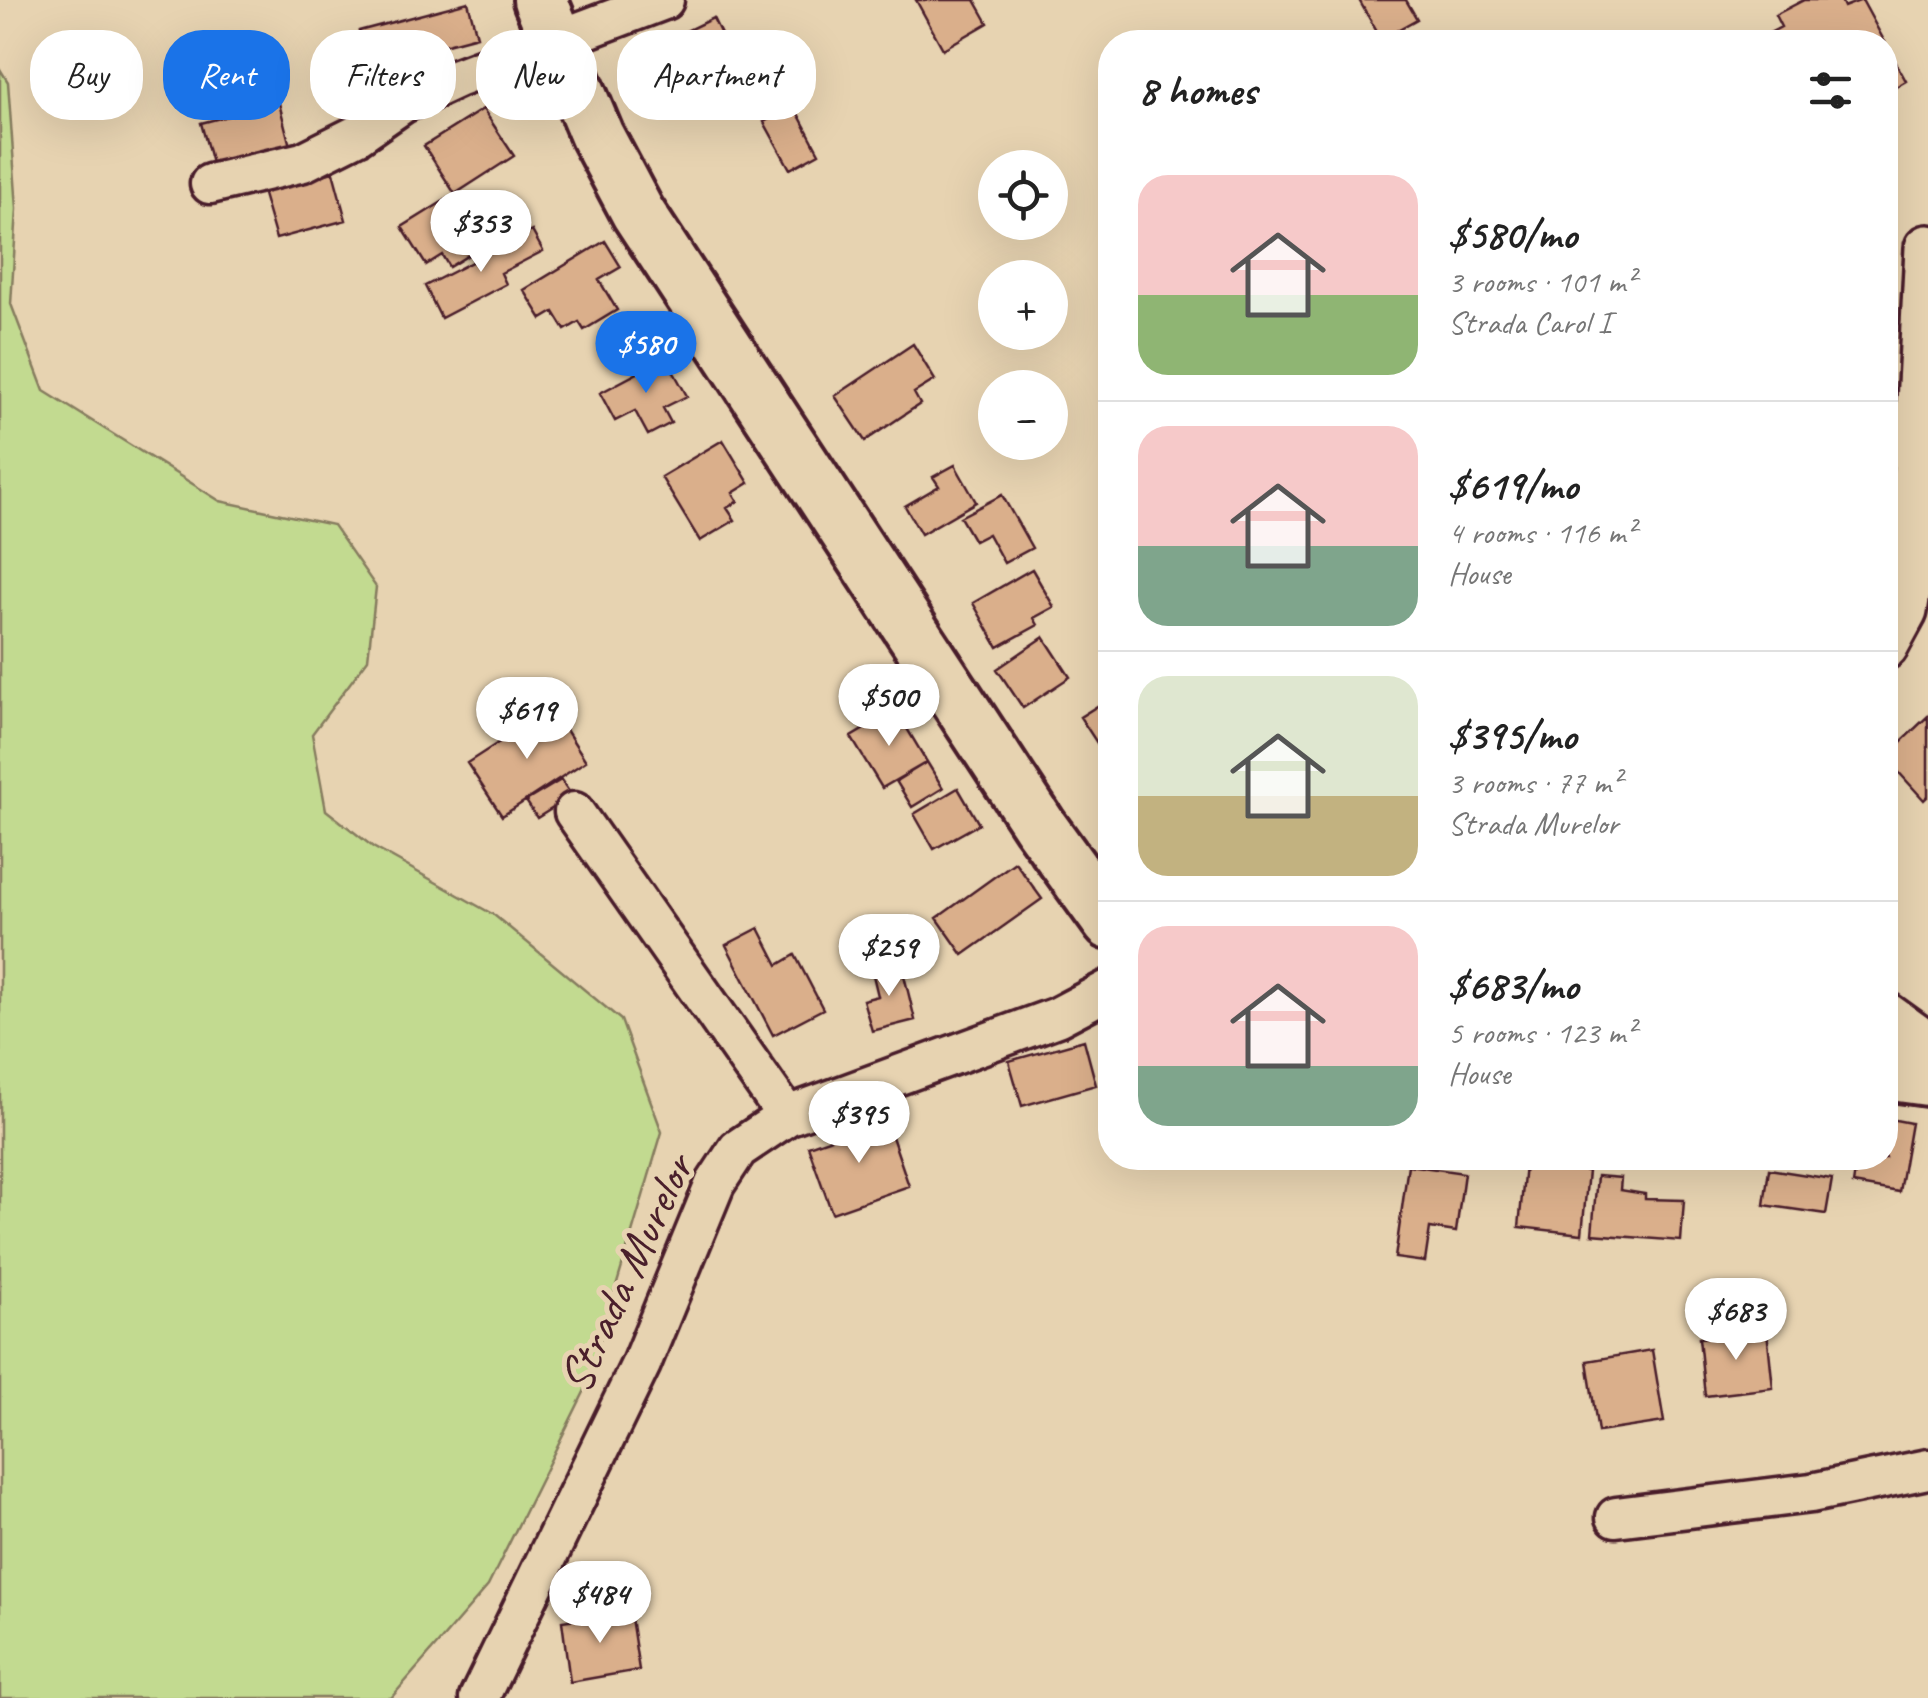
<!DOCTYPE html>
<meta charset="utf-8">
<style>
:root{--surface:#fff;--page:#f2f2f2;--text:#222;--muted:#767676;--line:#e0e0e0;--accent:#1a73e8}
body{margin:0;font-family:Caveat,sans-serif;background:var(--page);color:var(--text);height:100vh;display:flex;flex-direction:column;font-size:38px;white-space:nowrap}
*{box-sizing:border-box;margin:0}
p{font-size:32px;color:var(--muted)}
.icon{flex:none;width:55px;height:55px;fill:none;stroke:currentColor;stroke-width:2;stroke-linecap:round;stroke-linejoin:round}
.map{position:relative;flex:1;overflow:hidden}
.panel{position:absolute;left:1098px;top:30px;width:800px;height:1140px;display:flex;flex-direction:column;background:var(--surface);border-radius:40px;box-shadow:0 10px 40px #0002}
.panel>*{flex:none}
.hud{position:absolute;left:30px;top:30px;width:918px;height:90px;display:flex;gap:20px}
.buttons{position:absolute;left:978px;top:150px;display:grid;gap:20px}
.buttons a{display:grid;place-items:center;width:90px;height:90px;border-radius:50%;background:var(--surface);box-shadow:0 10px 40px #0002;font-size:50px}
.price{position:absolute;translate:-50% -85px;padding:0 22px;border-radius:35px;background:#fff;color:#222;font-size:32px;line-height:65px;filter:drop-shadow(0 2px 5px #0008)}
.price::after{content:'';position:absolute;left:50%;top:60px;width:30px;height:22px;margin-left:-15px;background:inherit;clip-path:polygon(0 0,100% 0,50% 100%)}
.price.active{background:var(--accent);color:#fff}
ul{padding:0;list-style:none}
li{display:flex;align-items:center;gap:30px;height:250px;padding:0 40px}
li+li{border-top:2px solid var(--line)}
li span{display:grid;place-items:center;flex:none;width:280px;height:200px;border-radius:30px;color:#555}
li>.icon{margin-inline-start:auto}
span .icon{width:120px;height:120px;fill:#fffc;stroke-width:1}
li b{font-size:42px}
h2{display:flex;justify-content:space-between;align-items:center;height:120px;padding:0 40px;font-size:42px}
.chip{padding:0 35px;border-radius:40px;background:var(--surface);box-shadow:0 10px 40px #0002;font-size:35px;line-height:90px}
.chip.active{background:var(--accent);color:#fff}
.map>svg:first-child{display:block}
.green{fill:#c2da90;stroke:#867c5e;stroke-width:2.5}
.building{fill:#daaf8b;stroke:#4a1f2b;stroke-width:2.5}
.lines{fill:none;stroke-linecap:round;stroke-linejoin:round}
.minor-casing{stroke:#4a1f2b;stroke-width:45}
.tertiary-casing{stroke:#4a1f2b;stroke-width:52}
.secondary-casing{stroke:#4a1f2b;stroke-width:60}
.minor{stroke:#e7d3b1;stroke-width:38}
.tertiary{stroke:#e7d3b1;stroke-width:45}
.secondary{stroke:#e7d3b1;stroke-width:52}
.labels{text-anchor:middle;stroke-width:10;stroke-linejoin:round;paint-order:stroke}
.street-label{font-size:48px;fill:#4a1f2b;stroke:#e7d3b1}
</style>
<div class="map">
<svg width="1928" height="1698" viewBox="0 0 1928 1698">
<rect width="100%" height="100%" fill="#e7d3b1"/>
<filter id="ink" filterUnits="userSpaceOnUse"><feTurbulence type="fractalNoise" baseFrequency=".01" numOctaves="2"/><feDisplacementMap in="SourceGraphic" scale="20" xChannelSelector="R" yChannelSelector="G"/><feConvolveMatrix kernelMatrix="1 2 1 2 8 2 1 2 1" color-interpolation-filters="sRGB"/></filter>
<g filter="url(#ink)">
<path class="green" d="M0,69L8,82L17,209L11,304L44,391L220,501L333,525L376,587L368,659L312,734L326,810L373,847L494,915L621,1020L662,1132L586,1388L488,1586L391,1698H0Z"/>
<path class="building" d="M916,0H975L988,23L943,49Z
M1359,0H1406L1417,19L1381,39Z
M1804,0H1841L1844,7L1862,0L1906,81L1885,93V42H1752L1781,27L1775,15Z
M468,2L477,36L368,65L359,31Z
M713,18L743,80L689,106L659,44Z
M279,103L290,146L213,167L201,123Z
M794,106L819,153L790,169L764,122Z
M483,109L514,156L455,194L424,146Z
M333,172L346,220L276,239L262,191Z
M447,199L478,249L449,267L442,255L426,265L402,227Z
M532,231L543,251L501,273L506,284L441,318L425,286Z
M605,241L621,267L599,280L617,310L584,330L579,322L565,330L554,312L542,319L524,290Z
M913,344L935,380L914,393L920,404L865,441L835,396Z
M666,358L687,396L663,408L671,423L648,435L635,411L615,421L600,393Z
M723,440L749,483L733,493L738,501L727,508L735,520L700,541L661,477Z
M955,465L976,502L921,534L905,506L939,486L933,477Z
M1002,495L1032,548L1004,563L988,534L974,541L960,517Z
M1032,569L1054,607L1034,618L1038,625L998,647L973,603Z
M1044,637L1070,677L1023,708L997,669Z
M1110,698V763L1080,717Z
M552,708L586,761L502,816L467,763Z
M896,710L927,762L882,788L851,737Z
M1928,716V796L1924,800L1885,757Z
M927,762L943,788L912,807L896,781Z
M561,780L572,796L537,818L526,801Z
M958,788L979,824L934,849L914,814Z
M1015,862L1042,899L963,955L937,918Z
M759,928L778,965L795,955L823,1009L773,1035L726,945Z
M901,963L915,1020L872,1031L863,1000L878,996L872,971Z
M1084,1040L1096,1085L1022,1106L1009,1061Z
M1885,1118L1911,1123L1899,1192L1853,1184L1857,1158H1885Z
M886,1119L909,1186L832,1213L808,1146Z
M1408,1165L1464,1173L1456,1232L1430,1228L1425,1262L1395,1258Z
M1525,1165L1588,1171L1582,1234L1519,1227Z
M1769,1169L1832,1179L1826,1214L1764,1205Z
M1597,1176L1621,1178L1620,1190L1645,1194V1199L1684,1200L1681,1241L1592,1234Z
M1767,1331L1773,1388L1705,1396L1699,1338Z
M1652,1350L1664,1422L1598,1432L1587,1361Z
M630,1611L639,1670L570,1682L562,1621Z"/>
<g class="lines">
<g class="minor-casing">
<path id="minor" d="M210,184L303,162L357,135L403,103L457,78L664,0
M574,812L787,1116
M1616,1517L1811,1493L1928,1469
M479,1698L641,1364L715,1184L738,1149L787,1116L1057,1017L1110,989"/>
</g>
<g class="tertiary-casing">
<path id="tertiary" d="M1885,646L1904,611L1912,561L1928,248
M1885,1015L1928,1046"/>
</g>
<g class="secondary-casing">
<path id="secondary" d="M540,0L597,136L638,213L1039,825L1110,923
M1885,1073L1928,1079"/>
</g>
<use href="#minor" class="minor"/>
<use href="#tertiary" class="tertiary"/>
<use href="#secondary" class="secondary"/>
</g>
</g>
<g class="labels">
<g class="street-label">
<text transform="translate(625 1273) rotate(-65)" y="17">Strada Murelor</text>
</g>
</g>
</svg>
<div class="buttons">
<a><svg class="icon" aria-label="locate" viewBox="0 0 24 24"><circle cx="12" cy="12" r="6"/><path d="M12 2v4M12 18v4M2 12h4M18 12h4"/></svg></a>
<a>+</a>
<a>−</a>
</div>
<b class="price" style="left:481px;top:275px">$353</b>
<b class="price active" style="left:646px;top:396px">$580</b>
<b class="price" style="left:889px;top:749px">$500</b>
<b class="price" style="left:527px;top:762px">$619</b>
<b class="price" style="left:889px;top:999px">$259</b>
<b class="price" style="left:859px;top:1166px">$395</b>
<b class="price" style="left:1736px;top:1363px">$683</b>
<b class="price" style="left:600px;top:1646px">$484</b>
<div class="hud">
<a class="chip">Buy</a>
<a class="chip active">Rent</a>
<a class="chip">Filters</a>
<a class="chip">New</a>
<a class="chip">Apartment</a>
</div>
<section class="panel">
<h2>8 homes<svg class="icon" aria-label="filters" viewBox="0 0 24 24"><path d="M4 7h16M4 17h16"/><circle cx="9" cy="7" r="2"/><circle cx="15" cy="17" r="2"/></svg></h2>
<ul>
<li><span style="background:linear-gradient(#f6c9c9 60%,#8fb573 0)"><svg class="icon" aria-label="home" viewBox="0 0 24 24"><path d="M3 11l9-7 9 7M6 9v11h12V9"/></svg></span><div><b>$580/mo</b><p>3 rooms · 101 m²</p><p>Strada Carol I</p></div></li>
<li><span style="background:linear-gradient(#f6c9c9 60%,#7fa58c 0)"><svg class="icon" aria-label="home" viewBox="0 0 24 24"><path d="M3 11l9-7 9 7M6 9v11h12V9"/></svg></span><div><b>$619/mo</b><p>4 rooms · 116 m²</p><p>House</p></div></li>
<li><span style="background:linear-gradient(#dfe7d0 60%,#c2b280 0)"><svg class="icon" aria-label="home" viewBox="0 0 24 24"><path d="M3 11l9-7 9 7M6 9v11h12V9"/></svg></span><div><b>$395/mo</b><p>3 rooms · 77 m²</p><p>Strada Murelor</p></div></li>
<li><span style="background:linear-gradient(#f6c9c9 70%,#7fa58c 0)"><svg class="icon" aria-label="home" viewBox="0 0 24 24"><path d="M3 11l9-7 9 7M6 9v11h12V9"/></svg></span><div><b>$683/mo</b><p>5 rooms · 123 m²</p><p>House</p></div></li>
</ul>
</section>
</div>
